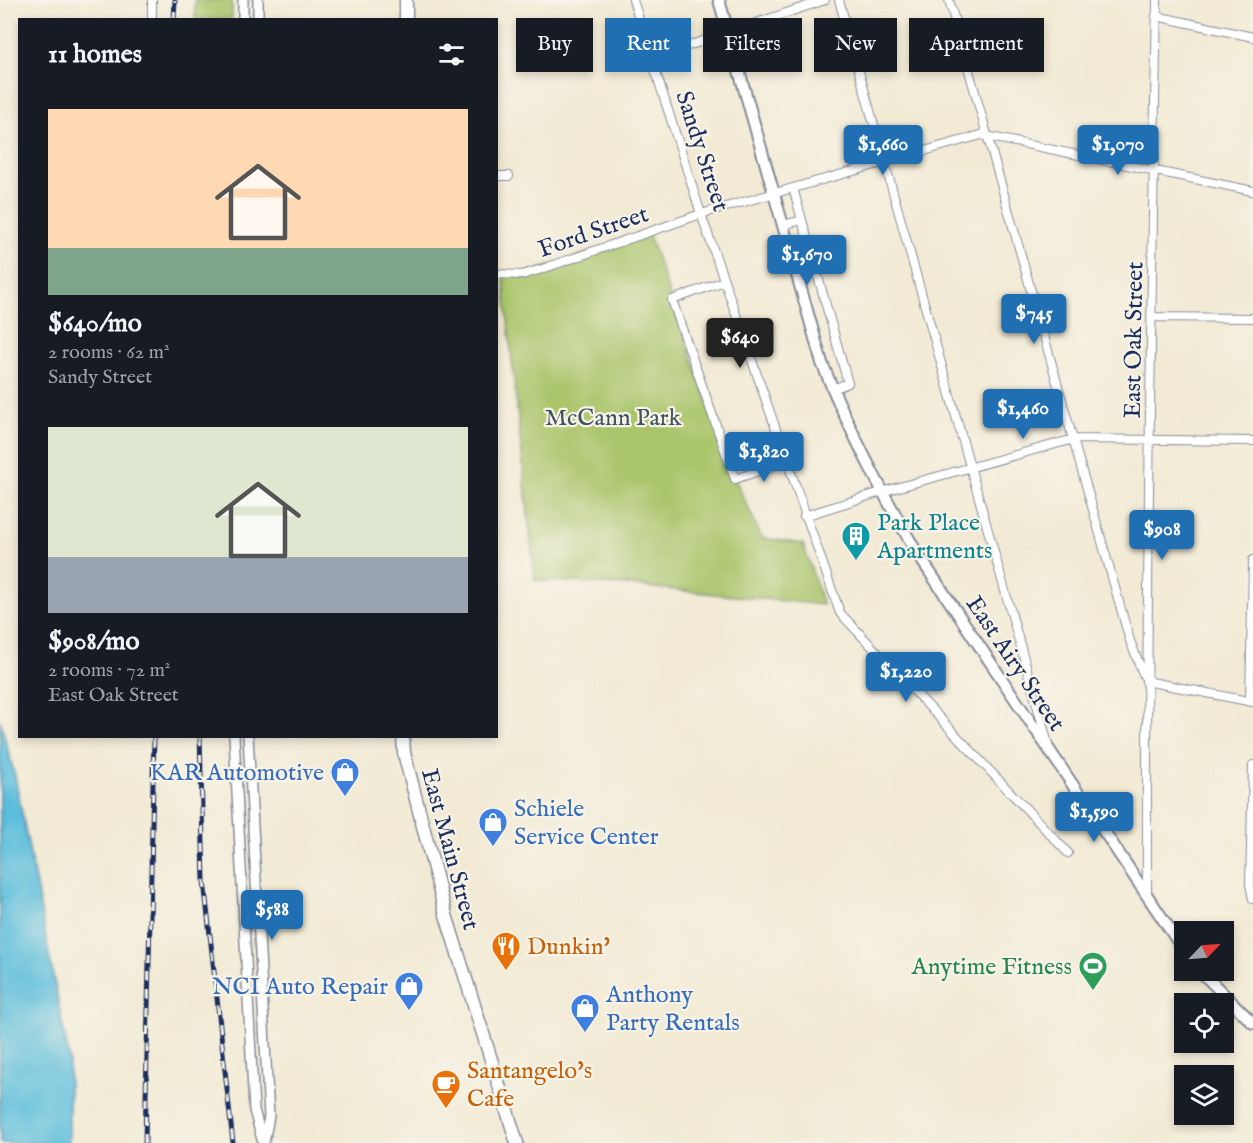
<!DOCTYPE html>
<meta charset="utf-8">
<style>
:root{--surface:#171b24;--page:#20242c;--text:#f1f3f6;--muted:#9ea1a6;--accent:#1f6fb2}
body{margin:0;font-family:"IM FELL English",serif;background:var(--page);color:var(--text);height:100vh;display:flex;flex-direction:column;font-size:22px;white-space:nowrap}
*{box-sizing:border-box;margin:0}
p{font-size:20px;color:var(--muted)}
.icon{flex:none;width:33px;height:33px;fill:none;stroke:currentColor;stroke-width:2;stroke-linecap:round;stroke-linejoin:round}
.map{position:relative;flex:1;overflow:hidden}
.sheet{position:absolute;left:18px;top:18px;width:480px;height:720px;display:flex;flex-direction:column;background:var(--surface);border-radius:0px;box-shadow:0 3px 9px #0003}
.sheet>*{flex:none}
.banner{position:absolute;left:516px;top:18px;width:570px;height:54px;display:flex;gap:12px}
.needle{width:39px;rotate:65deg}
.fabs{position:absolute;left:1174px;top:921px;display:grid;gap:12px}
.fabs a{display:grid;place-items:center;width:60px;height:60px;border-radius:0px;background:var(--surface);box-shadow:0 3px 9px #0003;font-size:30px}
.price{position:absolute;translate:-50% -51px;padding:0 14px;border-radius:6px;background:var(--accent);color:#fff;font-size:20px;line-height:39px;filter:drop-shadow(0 2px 3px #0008)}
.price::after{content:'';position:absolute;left:50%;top:36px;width:18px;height:14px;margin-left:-9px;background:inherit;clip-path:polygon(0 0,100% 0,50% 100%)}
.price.selected{background:#222;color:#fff}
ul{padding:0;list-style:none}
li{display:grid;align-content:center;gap:12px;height:318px;padding:0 30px}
li span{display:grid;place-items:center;height:186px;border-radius:0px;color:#555}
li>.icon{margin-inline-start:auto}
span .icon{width:108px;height:108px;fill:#fffc;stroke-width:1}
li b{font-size:26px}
h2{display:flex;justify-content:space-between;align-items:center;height:72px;padding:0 30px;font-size:26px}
.chip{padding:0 21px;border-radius:0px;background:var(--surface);box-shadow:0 3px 9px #0003;font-size:21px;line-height:54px}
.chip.selected{background:var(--accent);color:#fff}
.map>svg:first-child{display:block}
.green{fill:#aac56b;stroke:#627a64;stroke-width:1.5}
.water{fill:#5cbedb;stroke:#3c769c;stroke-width:1.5}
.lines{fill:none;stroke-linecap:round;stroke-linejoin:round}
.minor-casing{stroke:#868c99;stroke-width:10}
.tertiary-casing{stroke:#868c99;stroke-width:12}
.secondary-casing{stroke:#868c99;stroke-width:14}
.primary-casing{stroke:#868c99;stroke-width:15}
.minor{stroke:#fff;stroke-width:8}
.tertiary{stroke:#fff;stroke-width:9}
.secondary{stroke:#fff;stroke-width:10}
.primary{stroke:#fff;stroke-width:12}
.rail-casing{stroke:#1b2f5e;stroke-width:5}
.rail{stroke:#f7f3e8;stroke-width:3;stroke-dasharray:9;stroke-linecap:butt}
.labels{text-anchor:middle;stroke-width:4.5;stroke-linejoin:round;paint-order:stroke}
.street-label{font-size:24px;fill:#1b2f5e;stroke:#f7f3e8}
.park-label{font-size:24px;fill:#3f5461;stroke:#f7f3e8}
.culture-label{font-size:24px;fill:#0d838f;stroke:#f7f3e8;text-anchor:start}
.shop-label{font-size:24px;fill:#366cbe;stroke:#f7f3e8;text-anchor:end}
.food-label{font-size:24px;fill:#c56008;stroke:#f7f3e8;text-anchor:start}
.leisure-label{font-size:24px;fill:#27864d;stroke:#f7f3e8;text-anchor:end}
</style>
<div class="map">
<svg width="1253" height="1143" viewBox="0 0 1253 1143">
<rect width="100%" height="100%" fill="#f7f3e8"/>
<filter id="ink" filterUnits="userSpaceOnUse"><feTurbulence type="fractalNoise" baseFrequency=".0167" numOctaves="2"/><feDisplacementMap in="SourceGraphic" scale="12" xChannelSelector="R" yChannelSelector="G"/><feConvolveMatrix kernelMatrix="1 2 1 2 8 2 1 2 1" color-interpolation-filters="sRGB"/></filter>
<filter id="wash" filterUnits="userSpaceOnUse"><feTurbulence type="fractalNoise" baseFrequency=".008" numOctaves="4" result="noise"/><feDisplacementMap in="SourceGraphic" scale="24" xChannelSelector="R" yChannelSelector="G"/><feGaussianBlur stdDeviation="1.35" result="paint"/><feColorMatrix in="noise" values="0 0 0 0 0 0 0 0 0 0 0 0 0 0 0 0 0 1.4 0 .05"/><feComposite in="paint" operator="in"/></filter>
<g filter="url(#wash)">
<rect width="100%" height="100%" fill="#f2ead4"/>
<path class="green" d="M195,0H232V19H195Z
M648,233L735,479L762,538L803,544L823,605L626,585L535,580L503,275H522Z"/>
<path class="water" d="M0,720L15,776L69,1058V1143H0Z"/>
</g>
<g filter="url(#ink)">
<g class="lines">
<g class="minor-casing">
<path id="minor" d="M633,0L701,214L840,613L1068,853
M839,0L1048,744
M949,0L1130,641L1144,676
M1156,16L1253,37
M152,20V0
M652,58L825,0
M496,176H509
M793,188L848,383L833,389
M783,225L802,220
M496,274L522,275L542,269L701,214L981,135L1253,191
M724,281L672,300L735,479L785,462
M1152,317L1253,318
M804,516L881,492L1074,439L1253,441
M1146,681L1253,702
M1250,701L1253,560
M1253,765L1250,884L1253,899
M1147,894C1146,596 1151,298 1157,0"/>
</g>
<g class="tertiary-casing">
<path id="tertiary" d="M243,20V0
M258,20V0
M234,736L254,1110L263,1143
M248,736L269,1116L264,1143"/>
</g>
<g class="secondary-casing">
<path id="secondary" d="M719,0L822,363C849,430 881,491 917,553L1185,952
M1199,970L1253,1023"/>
</g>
<g class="primary-casing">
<path id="primary" d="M406,0V20
M403,736L404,753L446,915L517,1143"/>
</g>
<use href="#minor" class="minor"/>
<use href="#tertiary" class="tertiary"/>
<use href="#secondary" class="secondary"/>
<use href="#primary" class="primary"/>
<g class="rail-casing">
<path id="rail" d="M174,20L175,0
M200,736L204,881L233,1143
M145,1143L154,736"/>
</g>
<use href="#rail" class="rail"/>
</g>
</g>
<defs>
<g id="building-pin" transform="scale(1.5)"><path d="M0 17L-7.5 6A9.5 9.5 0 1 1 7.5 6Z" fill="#0f9aa8" stroke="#f7f3e8"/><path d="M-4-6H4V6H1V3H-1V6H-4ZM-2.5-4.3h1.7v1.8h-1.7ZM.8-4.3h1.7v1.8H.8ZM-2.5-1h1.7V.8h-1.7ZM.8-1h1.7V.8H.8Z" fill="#fff"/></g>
<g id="shop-pin" transform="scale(1.5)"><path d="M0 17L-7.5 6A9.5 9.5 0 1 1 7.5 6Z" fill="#3f7fe0" stroke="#f7f3e8"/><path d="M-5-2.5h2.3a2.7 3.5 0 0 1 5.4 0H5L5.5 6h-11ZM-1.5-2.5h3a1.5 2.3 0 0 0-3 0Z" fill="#fff"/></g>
<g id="restaurant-pin" transform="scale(1.5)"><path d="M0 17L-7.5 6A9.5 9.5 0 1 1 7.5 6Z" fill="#e8710a" stroke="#f7f3e8"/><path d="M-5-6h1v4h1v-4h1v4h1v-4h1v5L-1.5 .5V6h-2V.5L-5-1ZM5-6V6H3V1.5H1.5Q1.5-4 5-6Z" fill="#fff"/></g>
<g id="stadium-pin" transform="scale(1.5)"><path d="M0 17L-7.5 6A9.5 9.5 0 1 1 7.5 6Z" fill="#2e9e5b" stroke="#f7f3e8"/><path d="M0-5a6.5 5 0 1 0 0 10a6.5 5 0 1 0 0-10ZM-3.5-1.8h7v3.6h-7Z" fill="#fff"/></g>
<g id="cafe-pin" transform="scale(1.5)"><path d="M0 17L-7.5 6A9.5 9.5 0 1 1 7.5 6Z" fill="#e8710a" stroke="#f7f3e8"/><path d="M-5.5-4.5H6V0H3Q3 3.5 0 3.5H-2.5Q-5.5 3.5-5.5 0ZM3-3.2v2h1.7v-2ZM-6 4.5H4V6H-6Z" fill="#fff"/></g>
</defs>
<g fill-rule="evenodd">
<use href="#building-pin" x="856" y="536"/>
<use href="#shop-pin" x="345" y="772"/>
<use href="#shop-pin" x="493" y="822"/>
<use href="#restaurant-pin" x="506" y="946"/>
<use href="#stadium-pin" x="1093" y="966"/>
<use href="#shop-pin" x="409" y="986"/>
<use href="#shop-pin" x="585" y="1008"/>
<use href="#cafe-pin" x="446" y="1084"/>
</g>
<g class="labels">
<g class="street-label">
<text transform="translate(703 151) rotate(72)" y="8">Sandy Street</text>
<text transform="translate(593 231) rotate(-19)" y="8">Ford Street</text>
<text transform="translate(1133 340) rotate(-89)" y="8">East Oak Street</text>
<text transform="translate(1016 663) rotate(56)" y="8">East Airy Street</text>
<text transform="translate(451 849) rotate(75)" y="8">East Main Street</text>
</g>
<g class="park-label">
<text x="613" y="425">McCann Park</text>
</g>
<g class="culture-label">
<text x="877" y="530">Park Place<tspan x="877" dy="28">Apartments</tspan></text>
</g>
<g class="shop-label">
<text x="324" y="780">KAR Automotive</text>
<text x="514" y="816" text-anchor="start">Schiele<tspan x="514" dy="28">Service Center</tspan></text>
<text x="388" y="994">NCI Auto Repair</text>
<text x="606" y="1002" text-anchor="start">Anthony<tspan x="606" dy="28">Party Rentals</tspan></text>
</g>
<g class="food-label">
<text x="527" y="954">Dunkin'</text>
<text x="467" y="1078">Santangelo's<tspan x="467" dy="28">Cafe</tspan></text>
</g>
<g class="leisure-label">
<text x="1072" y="974">Anytime Fitness</text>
</g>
</g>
</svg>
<div class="fabs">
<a><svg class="needle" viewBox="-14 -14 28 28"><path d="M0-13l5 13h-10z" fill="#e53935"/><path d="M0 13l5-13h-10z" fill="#9ea1a6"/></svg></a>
<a><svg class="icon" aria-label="locate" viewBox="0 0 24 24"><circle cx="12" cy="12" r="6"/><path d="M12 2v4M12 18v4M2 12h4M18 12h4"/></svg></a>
<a><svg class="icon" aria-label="layers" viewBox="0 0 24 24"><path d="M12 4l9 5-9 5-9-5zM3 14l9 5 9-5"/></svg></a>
</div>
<b class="price" style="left:883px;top:176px">$1,660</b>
<b class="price" style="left:1118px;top:176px">$1,070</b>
<b class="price" style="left:807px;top:286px">$1,670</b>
<b class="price" style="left:1034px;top:345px">$745</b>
<b class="price selected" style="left:740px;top:369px">$640</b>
<b class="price" style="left:1023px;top:440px">$1,460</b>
<b class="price" style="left:764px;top:483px">$1,820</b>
<b class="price" style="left:1162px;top:561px">$908</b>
<b class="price" style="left:906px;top:703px">$1,220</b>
<b class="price" style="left:1094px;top:843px">$1,590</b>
<b class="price" style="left:272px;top:941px">$588</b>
<div class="banner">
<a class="chip">Buy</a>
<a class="chip selected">Rent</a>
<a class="chip">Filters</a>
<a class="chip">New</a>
<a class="chip">Apartment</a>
</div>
<section class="sheet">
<h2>11 homes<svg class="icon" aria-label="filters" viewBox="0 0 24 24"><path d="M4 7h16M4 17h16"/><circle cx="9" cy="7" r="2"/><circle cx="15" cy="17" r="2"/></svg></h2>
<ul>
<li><span style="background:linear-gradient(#ffd9b3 75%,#7fa58c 0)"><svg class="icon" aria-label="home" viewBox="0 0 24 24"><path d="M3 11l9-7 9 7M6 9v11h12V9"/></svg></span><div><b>$640/mo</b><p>2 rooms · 62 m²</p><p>Sandy Street</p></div></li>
<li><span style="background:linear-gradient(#dfe7d0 70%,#9aa5b1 0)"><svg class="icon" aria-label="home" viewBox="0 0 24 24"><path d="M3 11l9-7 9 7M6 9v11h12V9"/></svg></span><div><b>$908/mo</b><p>2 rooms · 72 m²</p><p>East Oak Street</p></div></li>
</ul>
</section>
</div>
